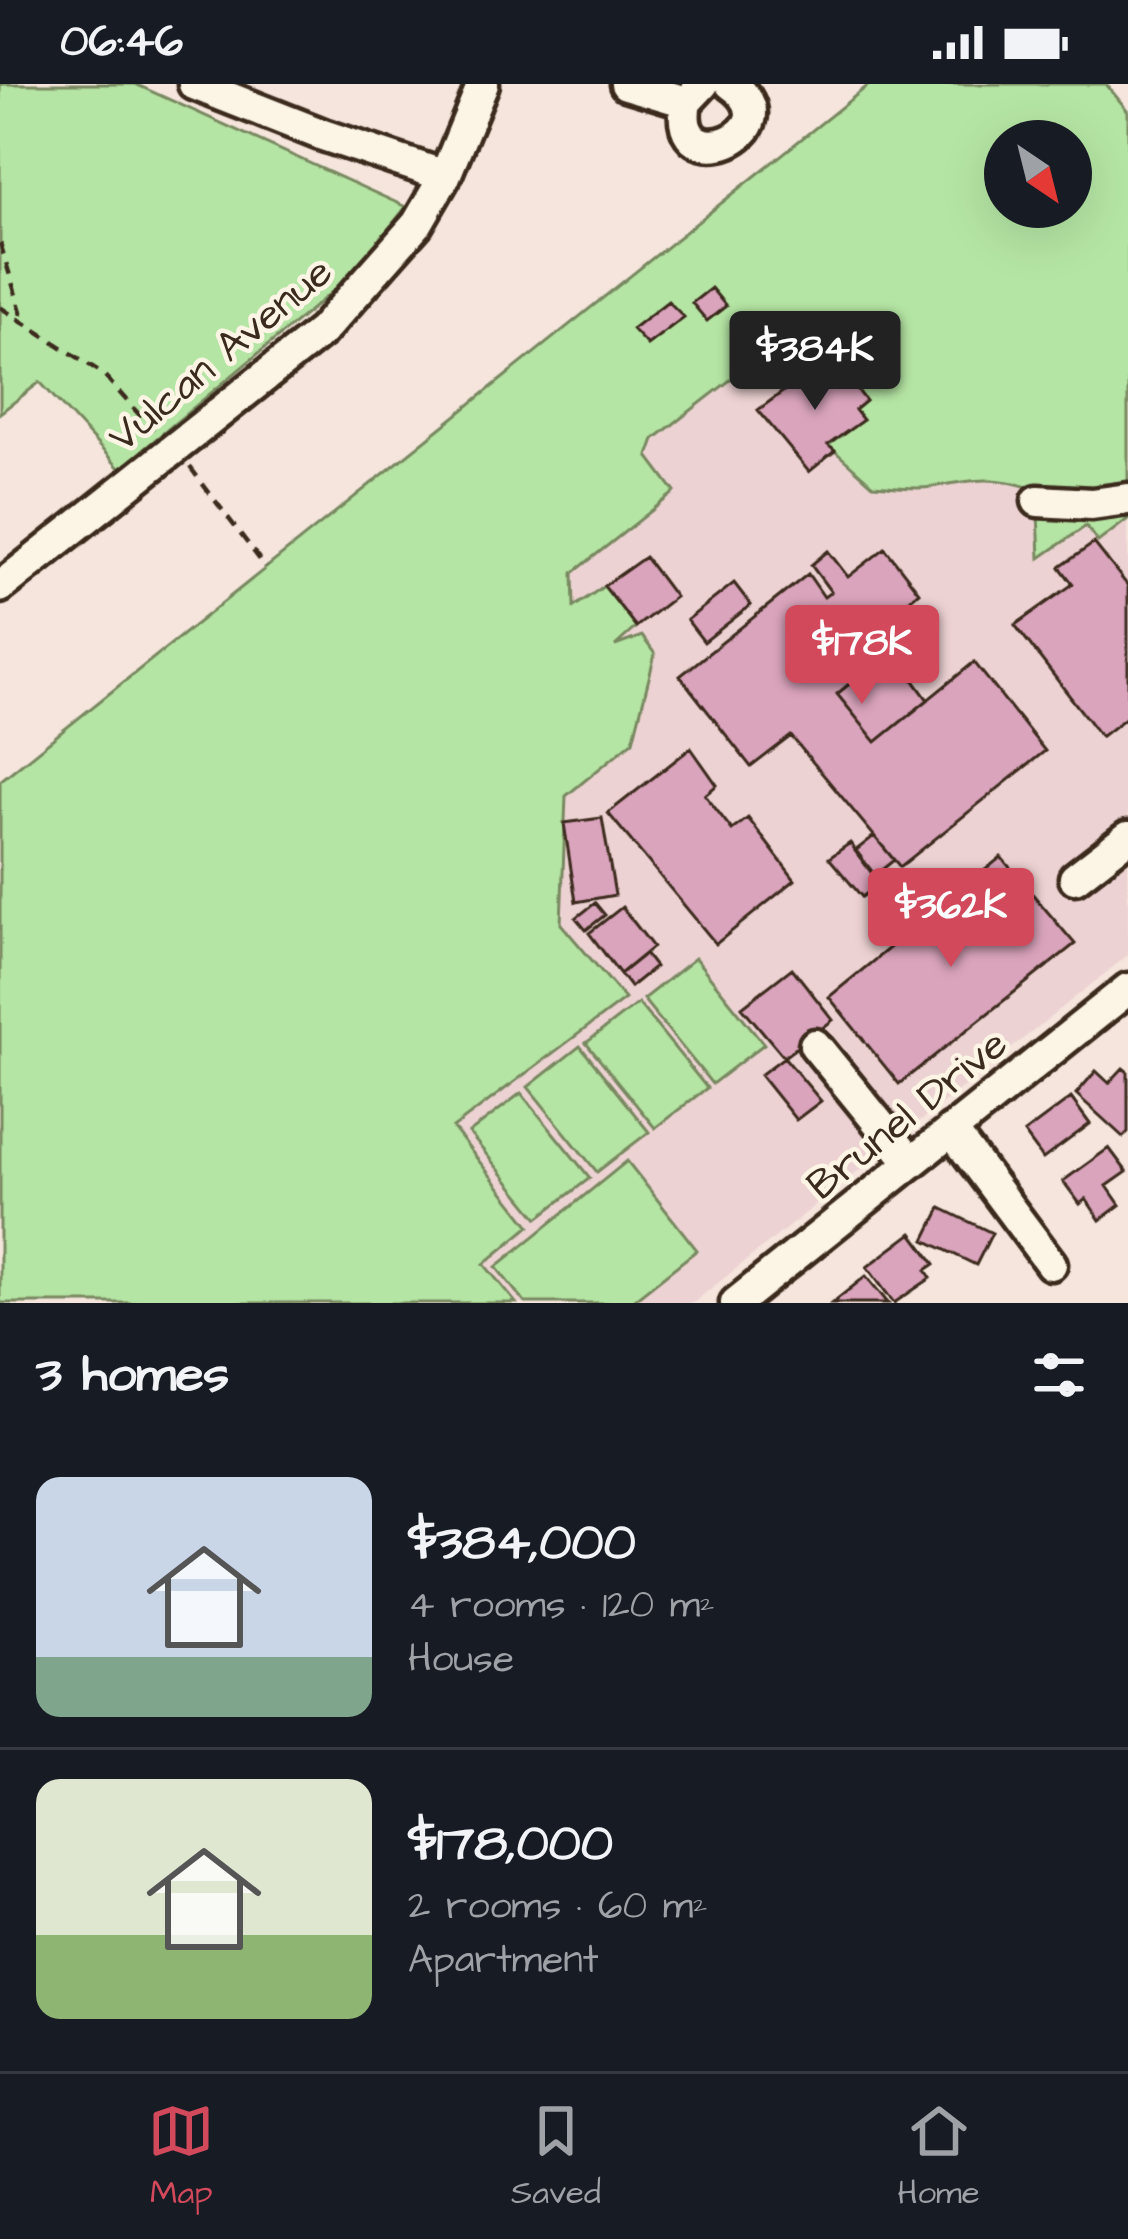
<!DOCTYPE html>
<meta charset="utf-8">
<style>
:root{--surface:#171b24;--page:#20242c;--text:#f1f3f6;--muted:#9ea1a6;--line:#363941;--accent:#d1495b}
body{margin:0;font-family:"Architects Daughter",sans-serif;background:var(--page);color:var(--text);height:100vh;display:flex;flex-direction:column;font-size:45px;white-space:nowrap}
*{box-sizing:border-box;margin:0}
p{font-size:39px;color:var(--muted)}
.icon{flex:none;width:66px;height:66px;fill:none;stroke:currentColor;stroke-width:2;stroke-linecap:round;stroke-linejoin:round}
.map{position:relative;height:1219px;overflow:hidden}
.details{display:flex;flex-direction:column;background:var(--surface);flex:1}
.details>*{flex:none}
.needle{width:78px;rotate:145deg}
.tools{position:absolute;left:984px;top:36px;display:grid;gap:24px}
.tools a{display:grid;place-items:center;width:108px;height:108px;border-radius:50%;background:var(--surface);box-shadow:0 12px 48px #0002;font-size:60px}
.price{position:absolute;translate:-50% -102px;padding:0 27px;border-radius:12px;background:var(--accent);color:#fff;font-size:39px;line-height:78px;filter:drop-shadow(0 3px 6px #0008)}
.price::after{content:'';position:absolute;left:50%;top:72px;width:36px;height:27px;margin-left:-18px;background:inherit;clip-path:polygon(0 0,100% 0,50% 100%)}
.price.on{background:#222;color:#fff}
ul{padding:0;list-style:none}
li{display:flex;align-items:center;gap:36px;height:300px;padding:0 36px}
li+li{border-top:3px solid var(--line)}
li span{display:grid;place-items:center;flex:none;width:336px;height:240px;border-radius:24px;color:#555}
li>.icon{margin-inline-start:auto}
span .icon{width:144px;height:144px;fill:#fffc;stroke-width:1}
li b{font-size:51px}
h2{display:flex;justify-content:space-between;align-items:center;height:144px;padding:0 36px;font-size:51px}
.status{display:flex;justify-content:space-between;align-items:center;height:84px;padding:0 60px;background:var(--surface);direction:ltr}
.status svg{height:33px;fill:currentColor}
.tab-bar{display:flex;justify-content:space-around;align-items:center;height:168px;border-top:3px solid var(--line);background:var(--surface);font-size:33px;color:var(--muted)}
.tab-bar a{display:grid;justify-items:center;gap:6px}
.tab-bar .on{color:var(--accent)}
.map>svg:first-child{display:block}
.built{fill:#edd2d3;fill-rule:evenodd}
.green{fill:#b5e5a4;stroke:#788861;stroke-width:3;fill-rule:evenodd}
.building{fill:#daa4bc;stroke:#3b2a1e;stroke-width:3}
.lines{fill:none;stroke-linecap:round;stroke-linejoin:round}
.minor-casing{stroke:#3b2a1e;stroke-width:39}
.path{stroke:#3b2a1e;stroke-width:4.5;stroke-dasharray:12 9;stroke-linecap:butt}
.minor{stroke:#fcf5e5;stroke-width:30}
.labels{text-anchor:middle;stroke-width:9;stroke-linejoin:round;paint-order:stroke}
.street-label{font-size:42px;fill:#3b2a1e;stroke:#fcf5e5}
</style>
<div class="status"><b>06:46</b><svg viewBox="0 0 49 12"><path d="M0 12V9h3v3zM5 12V6h3v6zM10 12V3h3v9zM15 12V0h3v12zM26 1h20v11H26zM47 4h2v5h-2z"/></svg></div>
<div class="map">
<svg width="1128" height="1219" viewBox="0 0 1128 1219">
<rect width="100%" height="100%" fill="#f5e5dd"/>
<filter id="ink" filterUnits="userSpaceOnUse"><feTurbulence type="fractalNoise" baseFrequency=".00833" numOctaves="2"/><feDisplacementMap in="SourceGraphic" scale="24" xChannelSelector="R" yChannelSelector="G"/><feConvolveMatrix kernelMatrix="1 2 1 2 8 2 1 2 1" color-interpolation-filters="sRGB"/></filter>
<g filter="url(#ink)">
<path class="built" d="M870,0H1106L1128,27V871L693,1219H0V697ZM1005,57H1071V123H1005Z"/>
<path class="green" d="M0,0H135L406,123L350,193L120,385L40,298L0,329Z
M870,0H1106L1128,27V435L1098,458L1086,442L1040,474L1037,407C1000,390 970,396 932,403C914,406 891,402 873,401L828,361L863,336L855,326L866,317L804,239L654,355L648,372L675,408L573,489L574,523L604,502L636,543L615,562L642,552L655,570L633,657L566,712L561,840L625,915L453,1044L530,1142L484,1180L516,1219H0V697ZM1005,57H1071V123H1005Z
M695,874L764,960L712,1000L643,915Z
M638,919L707,1004L655,1044L586,959Z
M580,962L649,1048L597,1088L528,1003Z
M521,1009L590,1094L538,1134L469,1049Z
M627,1077L697,1166L630,1219H525L496,1183Z"/>
<path class="building" d="M711,204L726,222L707,237L692,219Z
M668,217L684,233L647,261L632,245Z
M831,272L866,317L855,326L863,336L828,361L835,367L809,388L758,326Z
M1094,459L1128,502V632L1101,653L1015,541L1073,500L1060,483Z
M885,464L919,508L901,523L918,545L884,573L862,544L854,550L876,578L837,610L876,658L974,578L1045,667L900,783L791,652L751,683L680,592L808,490L824,513L831,508L811,481L828,467L848,493Z
M645,473L675,513L636,543L604,502Z
M734,499L751,521L704,558L687,536Z
M892,566L928,616L876,658L837,610Z
M691,664L717,701L705,711L732,746L748,734L795,796L716,860L608,729Z
M602,734L615,811L576,818L564,739Z
M874,752L894,776L874,792L855,767Z
M850,759L881,799L862,813L829,774Z
M1001,773L1075,860L899,1000L829,913Z
M595,819L605,831L586,846L576,834Z
M622,823L653,863L620,890L589,849Z
M645,870L655,883L630,903L620,890Z
M792,884L833,936L784,973L742,923Z
M784,973L821,1017L796,1036L760,991Z
M1123,984L1128,988V1048L1123,1053L1076,1010L1096,987L1109,999Z
M1071,1014L1090,1040L1043,1075L1024,1049Z
M1109,1064L1127,1088L1107,1102L1120,1121L1100,1136L1086,1115L1080,1120L1063,1097Z
M941,1124L992,1149L976,1181L925,1156Z
M912,1149L935,1180L926,1186L931,1194L894,1219L867,1183Z
M866,1192L888,1219H832Z"/>
<g class="lines">
<g class="minor-casing">
<path id="minor" d="M194,0L323,51L445,92
M626,0L686,18
M703,0L686,18C670,100 799,47 731,0
M1038,417L1092,420L1128,415
M0,503L322,247L417,140L445,92L483,0
M1075,794L1128,753
M815,961L911,1079
M951,1046L1051,1180
M736,1219L1128,905"/>
</g>
<path class="path" d="M0,159L23,234
M0,223L102,289L153,346
M190,383L266,484"/>
<use href="#minor" class="minor"/>
</g>
</g>
<g class="labels">
<g class="street-label">
<text transform="translate(219 269) rotate(-40)" y="15">Vulcan Avenue</text>
<text transform="translate(906 1029) rotate(-39)" y="15">Brunel Drive</text>
</g>
</g>
</svg>
<div class="tools">
<a><svg class="needle" viewBox="-14 -14 28 28"><path d="M0-13l5 13h-10z" fill="#e53935"/><path d="M0 13l5-13h-10z" fill="#9ea1a6"/></svg></a>
</div>
<b class="price on" style="left:815px;top:329px">$384K</b>
<b class="price" style="left:862px;top:623px">$178K</b>
<b class="price" style="left:951px;top:886px">$362K</b>
</div>
<section class="details">
<h2>3 homes<svg class="icon" aria-label="filters" viewBox="0 0 24 24"><path d="M4 7h16M4 17h16"/><circle cx="9" cy="7" r="2"/><circle cx="15" cy="17" r="2"/></svg></h2>
<ul>
<li><span style="background:linear-gradient(#c9d6e8 75%,#7fa58c 0)"><svg class="icon" aria-label="home" viewBox="0 0 24 24"><path d="M3 11l9-7 9 7M6 9v11h12V9"/></svg></span><div><b>$384,000</b><p>4 rooms · 120 m²</p><p>House</p></div></li>
<li><span style="background:linear-gradient(#dfe7d0 65%,#8fb573 0)"><svg class="icon" aria-label="home" viewBox="0 0 24 24"><path d="M3 11l9-7 9 7M6 9v11h12V9"/></svg></span><div><b>$178,000</b><p>2 rooms · 60 m²</p><p>Apartment</p></div></li>
</ul>
</section>
<nav class="tab-bar">
<a class="on"><svg class="icon" aria-label="map" viewBox="0 0 24 24"><path d="M3 6l6-2 6 2 6-2v14l-6 2-6-2-6 2zM9 4v14M15 6v14"/></svg>Map</a>
<a><svg class="icon" aria-label="saved" viewBox="0 0 24 24"><path d="M7 4h10v16l-5-4-5 4z"/></svg>Saved</a>
<a><svg class="icon" aria-label="home" viewBox="0 0 24 24"><path d="M3 11l9-7 9 7M6 9v11h12V9"/></svg>Home</a>
</nav>
